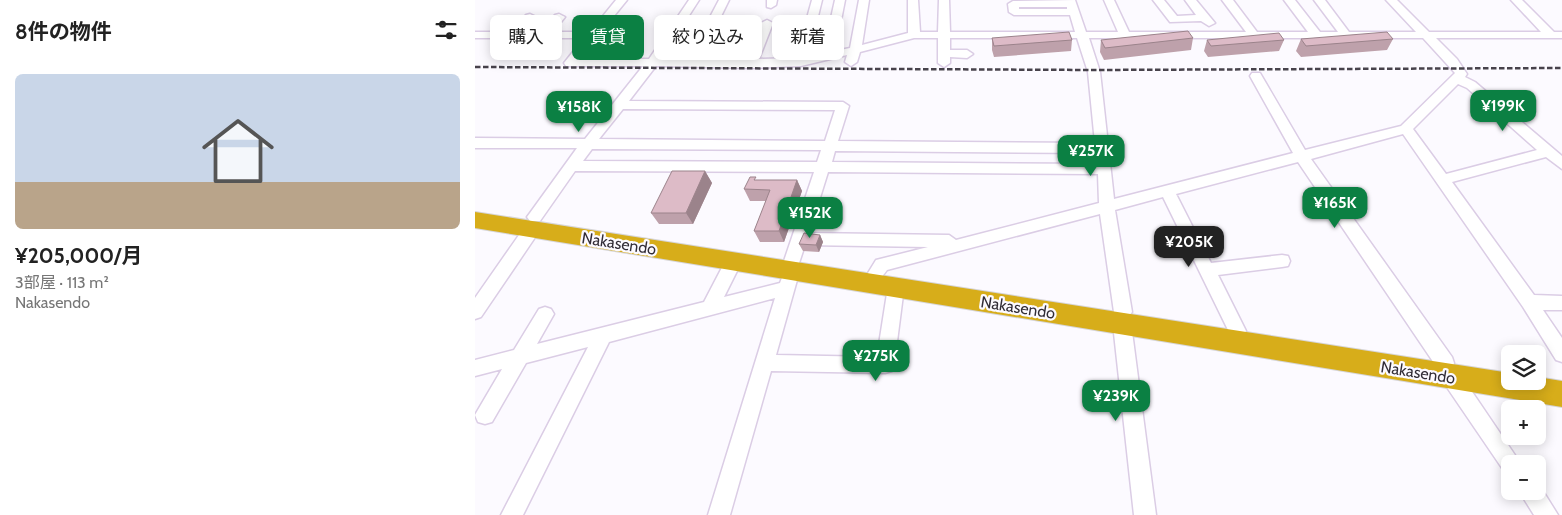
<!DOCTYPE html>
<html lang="ja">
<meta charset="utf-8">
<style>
:root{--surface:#fff;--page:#f6f6f6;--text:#222;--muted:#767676;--accent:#0b8043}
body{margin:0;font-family:Cabin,"Noto Sans JP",sans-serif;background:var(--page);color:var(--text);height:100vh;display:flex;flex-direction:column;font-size:19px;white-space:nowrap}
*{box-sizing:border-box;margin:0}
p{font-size:16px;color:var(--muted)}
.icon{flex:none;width:28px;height:28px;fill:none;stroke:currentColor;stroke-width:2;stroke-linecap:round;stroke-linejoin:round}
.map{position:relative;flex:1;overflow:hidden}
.side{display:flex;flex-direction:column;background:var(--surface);width:475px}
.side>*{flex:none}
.hud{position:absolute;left:15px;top:15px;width:475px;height:45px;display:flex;gap:10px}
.controls{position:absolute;left:1026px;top:345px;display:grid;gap:10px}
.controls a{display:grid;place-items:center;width:45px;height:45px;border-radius:8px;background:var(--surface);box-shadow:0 2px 12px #0003;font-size:25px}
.price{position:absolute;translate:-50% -42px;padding:0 11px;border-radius:10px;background:var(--accent);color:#fff;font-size:16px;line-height:32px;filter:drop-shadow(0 1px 2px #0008)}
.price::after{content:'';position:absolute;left:50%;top:30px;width:15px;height:11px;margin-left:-8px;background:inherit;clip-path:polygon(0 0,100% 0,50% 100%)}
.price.selected{background:#222;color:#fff}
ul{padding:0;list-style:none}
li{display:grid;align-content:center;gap:10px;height:265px;padding:0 15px}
li span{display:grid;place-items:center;height:155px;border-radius:8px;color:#555}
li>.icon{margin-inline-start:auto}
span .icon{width:90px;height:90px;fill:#fffc;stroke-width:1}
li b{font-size:21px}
h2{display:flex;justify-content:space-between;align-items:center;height:60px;padding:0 15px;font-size:21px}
.tag{padding:0 18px;border-radius:8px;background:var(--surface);box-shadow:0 2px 12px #0003;font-size:18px;line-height:45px}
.tag.selected{background:var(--accent);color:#fff}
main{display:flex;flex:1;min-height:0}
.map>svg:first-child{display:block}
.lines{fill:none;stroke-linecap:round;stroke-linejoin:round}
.minor-casing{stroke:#dbcde5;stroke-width:3}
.highway-casing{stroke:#d6d5d7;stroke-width:2}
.minor{fill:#fff;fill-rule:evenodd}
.highway{fill:#d7ad1a;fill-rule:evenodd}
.rail{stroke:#47424b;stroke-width:2.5;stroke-dasharray:5.5 2.5;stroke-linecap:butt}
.wall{fill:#bea1ab}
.shaded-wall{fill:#9b838b}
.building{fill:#ddbbc7;stroke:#9b838b}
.labels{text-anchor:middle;stroke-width:4.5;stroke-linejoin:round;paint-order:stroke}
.street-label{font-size:16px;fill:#322d36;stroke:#fcfaff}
</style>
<main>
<section class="side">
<h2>8件の物件<svg class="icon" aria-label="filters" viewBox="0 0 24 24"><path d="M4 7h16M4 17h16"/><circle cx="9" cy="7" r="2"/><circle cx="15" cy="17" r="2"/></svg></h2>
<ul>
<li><span style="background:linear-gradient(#c9d6e8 70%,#b9a48a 0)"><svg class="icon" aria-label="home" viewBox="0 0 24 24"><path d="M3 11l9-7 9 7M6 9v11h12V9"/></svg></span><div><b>¥205,000/月</b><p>3部屋 · 113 m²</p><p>Nakasendo</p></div></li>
</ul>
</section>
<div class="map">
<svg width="1087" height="515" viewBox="0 0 1087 515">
<rect width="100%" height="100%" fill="#fcfaff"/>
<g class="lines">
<g class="minor-casing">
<path id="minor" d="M141,0H152L104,59H125L151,27L155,26L161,29L138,59H174L214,0H224L186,59H213L244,0H254L225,59H272L286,23L292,20L298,23L284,59L321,58L337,0H347L333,57L348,54L360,0H370L360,51L375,48L384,0H394L387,45L433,33V0H443L445,32H463L464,0H474L475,32H600L595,15H539L534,12L533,4L538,1L600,0L611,32H643L629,0H639L654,32H771L747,0H758L782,32H833L809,0H820L845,32H863L839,0H850L874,32H941L911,0H922L954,32H1066L1036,0H1047L1079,32H1087V38H961L982,59L992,74L990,77L1000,82L1087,156V169L1071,157L977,182L1059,295L1087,296V310H1068L1087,338V362L1081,360L1048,307L928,134L836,159L977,357L979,363L977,369L983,371L1046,464H1035V474L1029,471L969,383L967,377L969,371L963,369L823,162L701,194L736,263L807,255L813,256L815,261L813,266L807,267L743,275L771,331L768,336L762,339L756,336L688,197L640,210L657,312L652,318L656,324L681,515H659L638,324L643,318L639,312L625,214L412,270C407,277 404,281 395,278L393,273L401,260L453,247L330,245L323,266L317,267L311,266L309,261L339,172L100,171L65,221H55L52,217L55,213L102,148H0V138L110,139L168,66H91L89,63L109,38H0V32H34L51,15L55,14L61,17L47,32H66L80,15L84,14L90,17L78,32H115ZM544,7H592V9H544ZM439,38H463V63L469,67L475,63V57L492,58L498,54L492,50H475V38H602L613,72L620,143L363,141L374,106L368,102L154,101L181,66L276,68L326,66L372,55L370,62L376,66L382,62L385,52ZM614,38H948L980,73L926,126L830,150L785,73H777L775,76L818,153L639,199L625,72ZM983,84L992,88L1062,150L971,174L938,129ZM148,109L360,110L350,141L124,139ZM117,149L346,150L342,162L108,161ZM360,151L621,153L622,164L357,162ZM353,172L623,174L624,203L481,240L474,235L334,233Z
M292,0H302L301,5L296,8L292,7Z
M678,0H689L702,16L721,15L710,0H721L740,23L734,26L726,21L695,22Z
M57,223L63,225L65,229L63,233L6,317L0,319V298L51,225Z
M259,255L265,256L267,261L249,297L305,283L308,275L314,273L320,275L322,280L301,355L402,357L413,287L415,282L421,280L427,282L429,287L419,365L417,371L410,373L296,371L255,515H233L300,298L134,342L48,515H26L113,347L51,363L17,422L10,424L3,422L0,415L27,369L0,376V360L39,350L64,309L70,307L76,309L79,314L62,344L229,302L253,256Z
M1063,483L1083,515H1059L1044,491H1062Z"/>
</g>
<g class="highway-casing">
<path id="highway" d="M0,212L1035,373V381H1062V377L1087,381V407L0,228Z"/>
</g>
<use href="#minor" class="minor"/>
<use href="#highway" class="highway"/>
<path class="rail" d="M0,67L618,70L1087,68"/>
</g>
<path class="wall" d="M517,38L597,40L596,51L519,57L517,50Z
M718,38L716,50L629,60L625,52L626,40Z
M826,39H918L912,50L826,57L821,51Z
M732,40H809L804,51L733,57L729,51Z
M230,171L237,183L218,224H184L176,213Z
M282,180H322L327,191L309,242H285L279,231L291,201H275L269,189Z
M345,235L348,242L344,252L328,251L324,244Z"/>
<path class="shaded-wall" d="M230,171L237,183L218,224L211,213Z
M322,180L327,191L309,242L304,231Z
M345,235L348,242L344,252L341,245Z"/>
<path class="building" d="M713,31L718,38L630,48L626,40Z
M594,32L597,40L519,46L517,38Z
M912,32L918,39L831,46L826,39Z
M804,33L809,40L736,46L732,40Z
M197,171H230L211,213H176Z
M275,177H281L279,180H322L304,231H279L295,190L269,189Z
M329,233L345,235L341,245L324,244Z"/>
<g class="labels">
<g class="street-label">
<text transform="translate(144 243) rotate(9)" y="6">Nakasendo</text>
<text transform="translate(543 307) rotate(9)" y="6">Nakasendo</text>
<text transform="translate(943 372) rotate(9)" y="6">Nakasendo</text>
</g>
</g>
</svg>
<div class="controls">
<a><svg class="icon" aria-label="layers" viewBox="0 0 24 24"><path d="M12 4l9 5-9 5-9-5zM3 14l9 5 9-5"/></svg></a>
<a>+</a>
<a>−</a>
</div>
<b class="price" style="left:1028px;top:132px">¥199K</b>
<b class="price" style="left:104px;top:133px">¥158K</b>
<b class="price" style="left:616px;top:177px">¥257K</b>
<b class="price" style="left:860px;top:229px">¥165K</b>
<b class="price" style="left:335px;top:239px">¥152K</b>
<b class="price selected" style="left:714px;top:268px">¥205K</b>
<b class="price" style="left:401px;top:382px">¥275K</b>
<b class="price" style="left:641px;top:422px">¥239K</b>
<div class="hud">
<a class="tag">購入</a>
<a class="tag selected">賃貸</a>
<a class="tag">絞り込み</a>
<a class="tag">新着</a>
</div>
</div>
</main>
